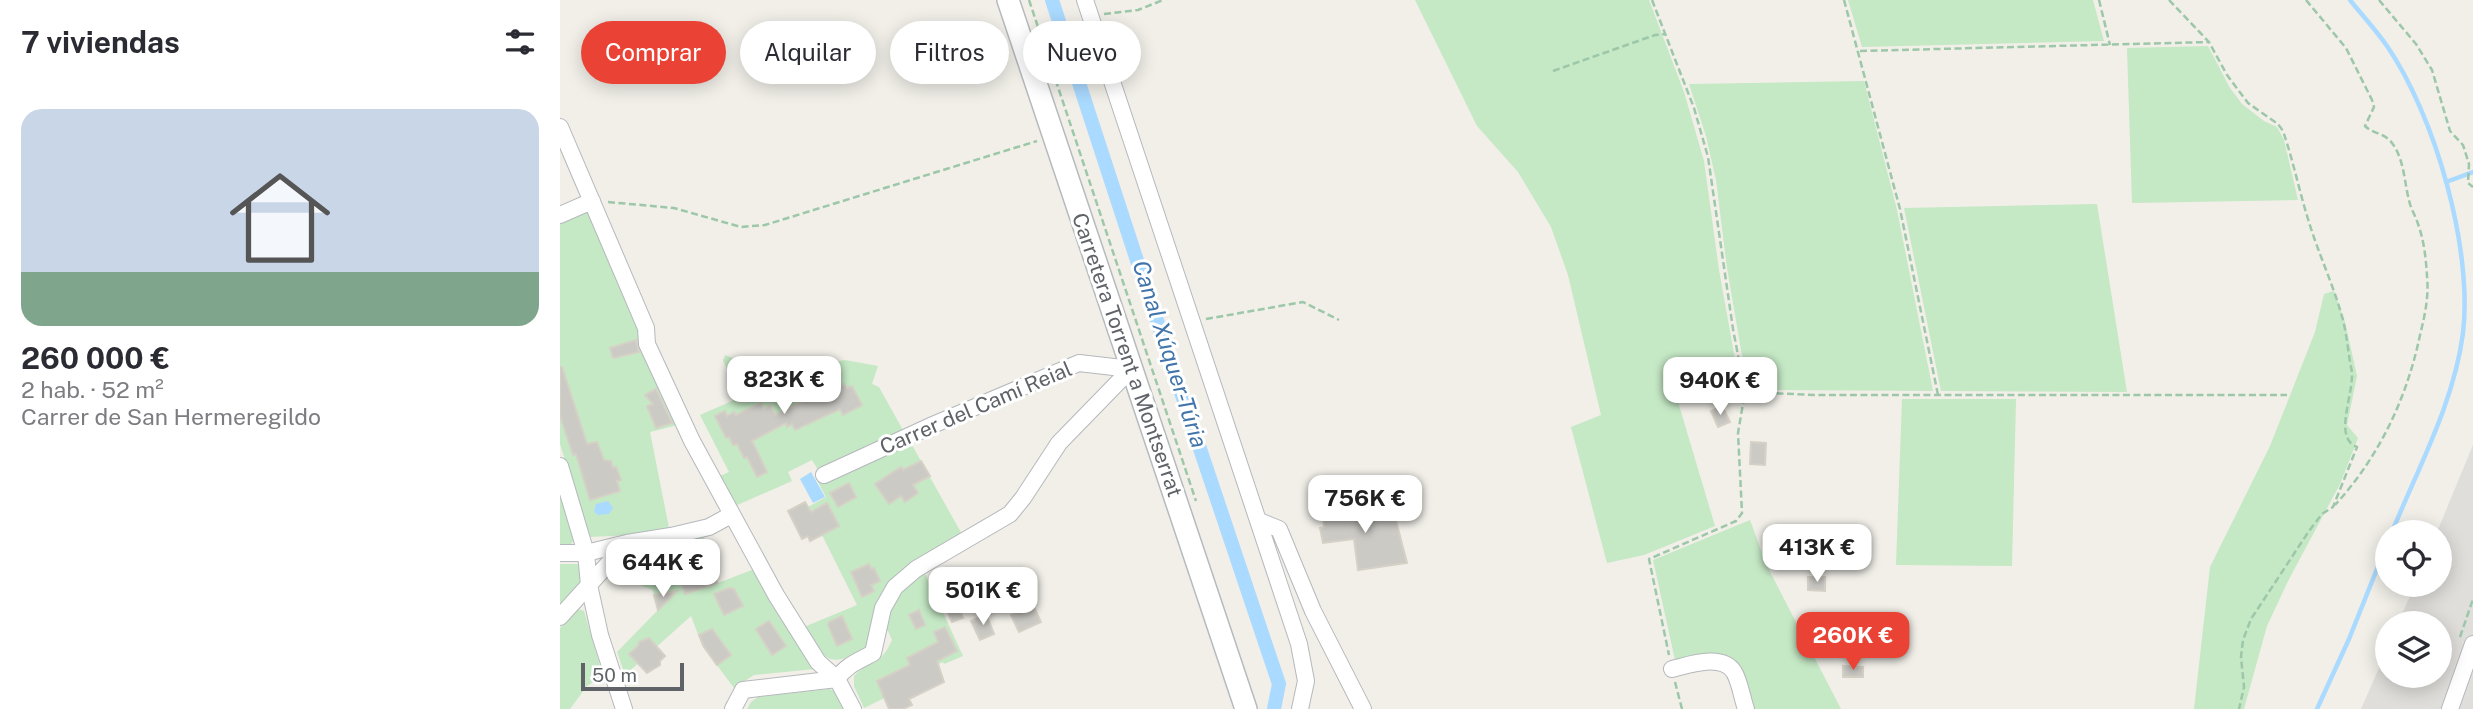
<!DOCTYPE html>
<html lang="es">
<meta charset="utf-8">
<style>
:root{--surface:#fff;--page:#f7f7f7;--text:#2b2b33;--muted:#7c7c81;--accent:#ea4335}
body{margin:0;font-family:"Public Sans",sans-serif;background:var(--page);color:var(--text);height:100vh;display:flex;flex-direction:column;font-size:26px;white-space:nowrap}
*{box-sizing:border-box;margin:0}
p{font-size:23px;color:var(--muted)}
.icon{flex:none;width:38px;height:38px;fill:none;stroke:currentColor;stroke-width:2;stroke-linecap:round;stroke-linejoin:round}
.map{position:relative;flex:1;overflow:hidden}
.panel{display:flex;flex-direction:column;background:var(--surface);width:560px}
.panel>*{flex:none}
.guide{position:absolute;left:21px;top:21px;width:665px;height:63px;display:flex;gap:14px}
.tools{position:absolute;left:1815px;top:520px;display:grid;gap:14px}
.tools a{display:grid;place-items:center;width:77px;height:77px;border-radius:50%;background:var(--surface);box-shadow:0 4px 18px #0003;font-size:35px}
.scale{position:absolute;left:21px;bottom:18px;width:103px;box-sizing:border-box;padding-left:7px;border:4px solid #5f6368;border-top:0;font-size:19px;line-height:24px;white-space:nowrap;color:#5f6368;-webkit-text-stroke:5px #fff;paint-order:stroke}
.price{position:absolute;translate:-50% -60px;padding:0 16px;border-radius:14px;background:#fff;color:#222;font-size:23px;line-height:46px;filter:drop-shadow(0 2px 4px #0008)}
.price::after{content:'';position:absolute;left:50%;top:42px;width:21px;height:16px;margin-left:-10px;background:inherit;clip-path:polygon(0 0,100% 0,50% 100%)}
.price.current{background:var(--accent);color:#fff}
ul{padding:0;list-style:none}
li{display:grid;align-content:center;gap:14px;height:371px;padding:0 21px}
li span{display:grid;place-items:center;height:217px;border-radius:21px;color:#555}
li>.icon{margin-inline-start:auto}
span .icon{width:126px;height:126px;fill:#fffc;stroke-width:1}
li b{font-size:30px}
h2{display:flex;justify-content:space-between;align-items:center;height:84px;padding:0 21px;font-size:30px}
.tag{padding:0 24px;border-radius:32px;background:var(--surface);box-shadow:0 4px 18px #0003;font-size:24px;line-height:63px}
.tag.current{background:var(--accent);color:#fff}
main{display:flex;flex:1;min-height:0}
.map>svg:first-child{display:block}
.industrial{fill:#e0deda}
.green{fill:#c5e8c5}
.water{fill:#aadaff}
.lines{fill:none;stroke-linecap:round;stroke-linejoin:round}
.stream{stroke:#aadaff;stroke-width:4.5}
.canal{stroke:#aadaff;stroke-width:14}
.building{fill:#cccac5;stroke:#d6d1c6;stroke-width:2}
.minor-casing{stroke:#b5b8bc;stroke-width:18}
.secondary-casing{stroke:#b6babf;stroke-width:24}
.path{stroke:#9cc7a9;stroke-width:2.5;stroke-dasharray:7 3.5;stroke-linecap:butt}
.minor{stroke:#fff;stroke-width:16}
.secondary{stroke:#fff;stroke-width:21}
.labels{text-anchor:middle;stroke-width:6;stroke-linejoin:round;paint-order:stroke}
.street-label{font-size:21px;fill:#5f6368;stroke:#fff}
.water-label{font-size:23px;font-style:italic;fill:#4174aa;stroke:#fff}
</style>
<main>
<section class="panel">
<h2>7 viviendas<svg class="icon" aria-label="filters" viewBox="0 0 24 24"><path d="M4 7h16M4 17h16"/><circle cx="9" cy="7" r="2"/><circle cx="15" cy="17" r="2"/></svg></h2>
<ul>
<li><span style="background:linear-gradient(#c9d6e8 75%,#7fa58c 0)"><svg class="icon" aria-label="home" viewBox="0 0 24 24"><path d="M3 11l9-7 9 7M6 9v11h12V9"/></svg></span><div><b>260 000 €</b><p>2 hab. · 52 m²</p><p>Carrer de San Hermeregildo</p></div></li>
</ul>
</section>
<div class="map">
<svg width="1913" height="709" viewBox="0 0 1913 709">
<rect width="100%" height="100%" fill="#f1efe8"/>
<path class="industrial" d="M1913,445V709H1801L1827,650V676H1880V623H1838L1855,585L1880,584V532H1877Z"/>
<path class="green" d="M855,0H1089L1124,92L1144,161L1159,270L1180,387V401C1159,397 1136,389 1116,395L1155,526L1084,555L1047,563L1011,427L1041,415L1008,275L991,227L958,172L917,126Z
M1288,0H1533L1544,41L1302,47Z
M1648,46L1670,88L1682,104L1704,121L1717,127L1724,140L1738,200L1572,203L1567,48Z
M1304,81L1337,210L1373,391L1216,390L1196,387L1188,379L1181,350L1167,268L1156,180L1146,136L1129,84Z
M1537,204L1567,392L1381,391L1344,208Z
M30,208L122,424L90,432L110,533L29,537L0,444V222Z
M1774,291L1785,322L1797,376L1787,425L1798,438L1780,484L1728,581L1707,626L1684,709H1634L1650,567L1710,446L1755,332L1764,294Z
M165,355L195,366L213,369L242,368L285,360L318,366L312,384L319,387L344,432L260,473L252,460L228,472L232,481L175,506L160,476L169,472L140,415L181,397L163,361Z
M1342,399H1456L1452,566L1336,565Z
M348,438L403,536L330,586C312,604 312,625 309,649C266,667 269,664 244,627L297,605L248,507L266,497L258,482Z
M0,492L15,539L11,544H0Z
M1190,520L1206,564L1281,709H1193L1177,670L1140,658L1115,660L1093,560Z
M142,531L158,583L197,568L255,669L194,675L174,688L142,645L131,616L65,675L57,652L98,610L93,590L52,574L74,549Z
M0,564H23L25,577L0,604Z
M362,567L403,656L384,664L383,662L350,677L353,684L304,708L294,686V676C310,660 321,666 332,640L328,631L324,632L327,603Z
M18,609L24,611L43,676L27,686L10,709H0V628Z
M269,689L273,690L283,709H187L191,702L198,697Z"/>
<path class="water" d="M251,472L265,497L253,503L240,479Z
M48,501L53,508L49,514L38,515L34,512L36,504Z
M109,560L114,583L102,585L97,562Z"/>
<g class="lines">
<path class="stream" d="M1790,0C1802,15 1816,30 1827,46C1875,116 1913,248 1903,333C1894,403 1858,468 1832,532
M1886,182L1913,172
M1757,709L1789,639L1827,544"/>
<path class="canal" d="M492,0L584,282L719,684L714,709"/>
</g>
<path class="building" d="M76,340L79,352L53,358L50,348Z
M238,358L259,397L284,384L287,388L292,386L302,405L283,415L280,409L235,430L232,424L227,427L226,423L192,441L207,472L197,477L187,457L184,458L177,444L173,445L169,437L166,438L155,416L165,411L167,416L174,412L176,415L201,403L204,409L210,405L215,415L248,399L229,362Z
M0,367H2L27,444L37,442L44,460L51,461L53,468L56,467L61,480L57,481L60,491L30,500L16,454L13,455L0,416Z
M96,389L112,423L96,428L87,406L93,404L85,395Z
M1162,406L1170,422L1158,427L1151,411Z
M1191,442L1206,443L1205,465L1190,464Z
M361,461L370,476L353,485L358,493L345,502L341,496L329,504L315,484L341,467L343,470Z
M289,483L296,497L278,507L270,493Z
M245,502L251,512L267,503L279,526L250,541L248,536L242,539L228,511Z
M789,503V515L833,509L847,563L798,570L794,539L763,543L760,528L764,527L762,505Z
M139,550L144,576L154,573L157,583L125,594L121,582L127,580L122,552Z
M309,564L311,569L314,568L320,581L311,585L314,591L302,597L291,572Z
M429,571L435,572L447,600L435,605L423,578Z
M1248,577H1265V591L1248,590Z
M169,588L174,589L183,606L164,615L154,594Z
M117,591L98,610L94,595Z
M395,599L403,618L392,622L384,603Z
M473,605L481,622L459,632L451,615Z
M359,610L365,625L356,629L349,615Z
M426,614L434,634L420,640L411,621Z
M282,616L292,639L277,646L268,625L269,622Z
M209,621L226,646L212,655L196,629Z
M385,627L397,651L377,661L384,682L349,699L352,705L343,709H329L317,681L350,665L347,658L378,642L374,632Z
M152,629L171,655L157,665L144,647L139,635Z
M89,638L105,656L100,661V665L87,673L69,654L78,646L79,642Z
M1283,666L1303,667V677H1283Z"/>
<g class="lines">
<g class="minor-casing">
<path id="minor" d="M525,0L739,644L746,681L740,709
M0,127L86,328L87,344L132,441L216,595L258,662L277,679L293,709
M0,215L32,201
M0,466L26,553L29,585L40,635L64,709
M264,475L375,424L519,363L571,369
M699,521L719,529L753,611L803,709
M0,553H26L67,543L111,536L149,527L171,515
M0,617L67,543
M1112,669C1129,665 1162,653 1174,672C1180,682 1182,698 1186,709
M277,679C286,665 299,661 313,653L323,608L335,587L356,569L450,514L463,498L499,443L571,369
M173,709L183,690L277,679
M1890,709L1913,644"/>
</g>
<g class="secondary-casing">
<path id="secondary" d="M448,0L686,709"/>
</g>
<path class="path" d="M469,0L636,501
M1092,0L1134,108L1148,157L1173,329L1185,392L1178,433L1182,513L1176,521L1089,559L1109,655
M1284,0L1340,209L1378,395
M1539,0L1550,45
M1609,0L1649,42L1667,75L1688,103L1718,124L1723,131C1733,160 1739,190 1748,219C1758,253 1774,286 1783,320C1787,336 1788,352 1791,367C1797,390 1771,437 1797,447L1773,507L1762,514L1749,531L1691,619L1683,640L1681,657L1684,687L1679,709
M1746,0L1786,48L1812,100L1814,107L1805,126C1813,134 1825,133 1832,143C1845,160 1844,184 1850,204C1852,211 1856,217 1858,224C1864,240 1866,259 1867,276C1869,296 1865,315 1860,335C1847,398 1819,457 1775,505
M1819,0L1856,44L1872,70L1890,131L1903,145L1909,164L1908,183L1913,187
M544,14L578,10L603,0
M1300,51L1649,42
M993,71L1095,35L1106,34
M48,202L114,208L181,227L205,225L477,141
M646,319L743,302L779,320
M1185,392L1256,395H1727
M1900,637L1913,599
M1115,682L1122,709"/>
<use href="#minor" class="minor"/>
<use href="#secondary" class="secondary"/>
</g>
<g class="labels">
<g class="street-label">
<text transform="translate(567 355) rotate(71)" y="7">Carretera Torrent a Montserrat</text>
<text transform="translate(416 408) rotate(-23)" y="7">Carrer del Camí Reial</text>
</g>
<g class="water-label">
<text transform="translate(610 354) rotate(72)" y="8">Canal Xúquer-Túria</text>
</g>
</g>
</svg>
<div class="tools">
<a><svg class="icon" aria-label="locate" viewBox="0 0 24 24"><circle cx="12" cy="12" r="6"/><path d="M12 2v4M12 18v4M2 12h4M18 12h4"/></svg></a>
<a><svg class="icon" aria-label="layers" viewBox="0 0 24 24"><path d="M12 4l9 5-9 5-9-5zM3 14l9 5 9-5"/></svg></a>
</div>
<div class="scale">50 m</div>
<b class="price" style="left:224px;top:416px">823K €</b>
<b class="price" style="left:1160px;top:417px">940K €</b>
<b class="price" style="left:805px;top:535px">756K €</b>
<b class="price" style="left:1257px;top:584px">413K €</b>
<b class="price" style="left:103px;top:599px">644K €</b>
<b class="price" style="left:423px;top:627px">501K €</b>
<b class="price current" style="left:1293px;top:672px">260K €</b>
<div class="guide">
<a class="tag current">Comprar</a>
<a class="tag">Alquilar</a>
<a class="tag">Filtros</a>
<a class="tag">Nuevo</a>
</div>
</div>
</main>
